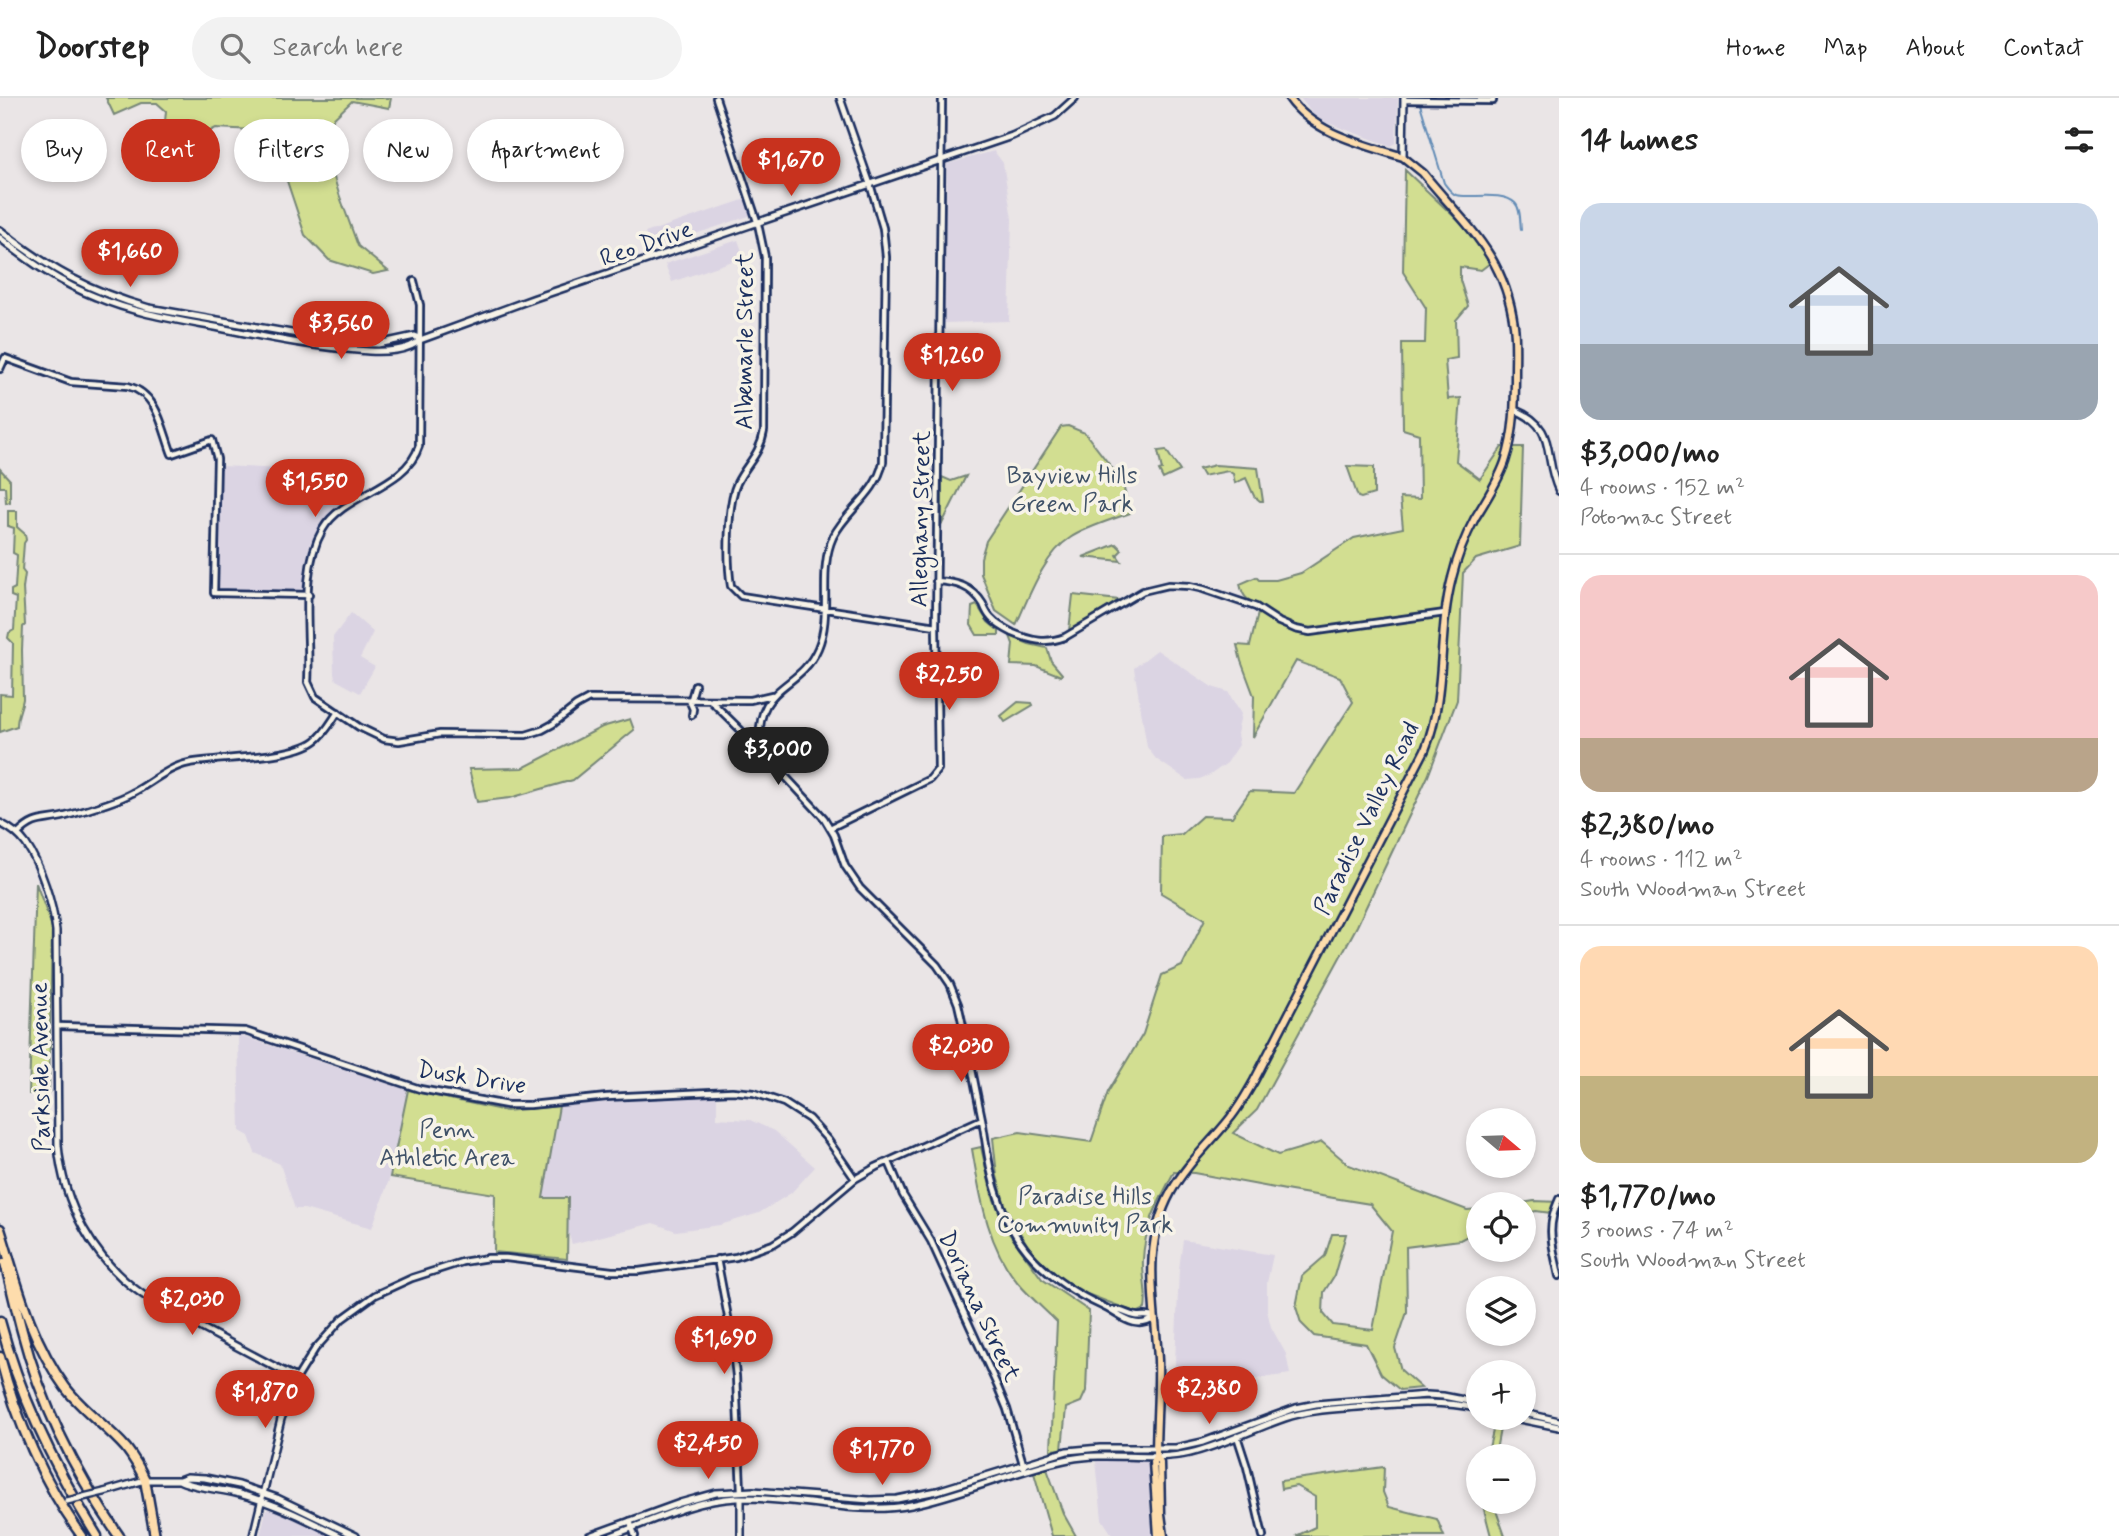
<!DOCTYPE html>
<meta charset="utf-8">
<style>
:root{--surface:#fff;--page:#f2f2f2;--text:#222;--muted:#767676;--line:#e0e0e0;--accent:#c8321e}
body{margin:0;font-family:Mynerve,sans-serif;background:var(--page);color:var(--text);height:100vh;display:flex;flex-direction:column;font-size:26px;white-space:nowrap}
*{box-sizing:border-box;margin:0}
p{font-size:23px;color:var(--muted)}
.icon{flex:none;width:38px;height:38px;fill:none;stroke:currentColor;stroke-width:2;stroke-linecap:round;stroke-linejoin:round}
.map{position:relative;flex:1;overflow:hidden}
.drawer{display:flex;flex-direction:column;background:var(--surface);width:560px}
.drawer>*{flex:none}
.hud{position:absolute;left:21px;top:21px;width:665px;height:63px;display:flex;gap:14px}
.needle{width:46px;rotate:109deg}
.tools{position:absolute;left:1466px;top:1010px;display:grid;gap:14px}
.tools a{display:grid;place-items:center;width:70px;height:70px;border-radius:50%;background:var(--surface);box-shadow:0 4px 10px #0003;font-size:35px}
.price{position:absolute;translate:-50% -60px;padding:0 16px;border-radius:24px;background:var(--accent);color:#fff;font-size:23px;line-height:46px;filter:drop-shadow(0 2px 4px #0008)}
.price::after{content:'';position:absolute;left:50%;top:42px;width:21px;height:16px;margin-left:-10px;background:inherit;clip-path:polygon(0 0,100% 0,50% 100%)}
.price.on{background:#222;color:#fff}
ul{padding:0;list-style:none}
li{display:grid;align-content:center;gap:14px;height:371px;padding:0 21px}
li+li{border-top:2px solid var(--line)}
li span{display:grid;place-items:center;height:217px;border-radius:21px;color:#555}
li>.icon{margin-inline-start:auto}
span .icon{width:126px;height:126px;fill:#fffc;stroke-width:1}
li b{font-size:30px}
h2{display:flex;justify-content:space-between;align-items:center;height:84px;padding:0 21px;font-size:30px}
.chip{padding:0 24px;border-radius:32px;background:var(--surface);box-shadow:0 4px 10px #0003;font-size:24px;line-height:63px}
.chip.on{background:var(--accent);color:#fff}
header{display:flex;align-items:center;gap:42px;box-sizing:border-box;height:98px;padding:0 35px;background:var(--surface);border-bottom:2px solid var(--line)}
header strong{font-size:33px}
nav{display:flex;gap:38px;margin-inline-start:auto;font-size:24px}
.search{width:490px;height:63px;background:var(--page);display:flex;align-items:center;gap:18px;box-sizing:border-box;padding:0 24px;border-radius:38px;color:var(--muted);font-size:26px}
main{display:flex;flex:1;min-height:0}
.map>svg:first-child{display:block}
.built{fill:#dbd4e3}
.green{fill:#d2de91;stroke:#768678;stroke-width:2}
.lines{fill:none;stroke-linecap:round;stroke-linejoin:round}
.stream{stroke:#638cb6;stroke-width:2}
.tertiary-casing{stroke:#1b2f5e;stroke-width:10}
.secondary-casing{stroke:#1b2f5e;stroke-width:10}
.primary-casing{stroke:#1b2f5e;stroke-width:11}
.motorway-casing{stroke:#1b2f5e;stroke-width:13}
.tertiary{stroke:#f7f3e8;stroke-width:4.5}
.secondary{stroke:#f7f3e8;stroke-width:5}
.primary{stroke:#fddcac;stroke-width:6}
.motorway{stroke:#fddcac;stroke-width:8}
.secondary-bridge-casing{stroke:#1b2f5e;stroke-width:10;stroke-linecap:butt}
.secondary-bridge{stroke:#f7f3e8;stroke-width:5}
.labels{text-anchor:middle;stroke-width:7;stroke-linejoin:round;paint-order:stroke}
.street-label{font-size:24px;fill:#1b2f5e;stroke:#f7f3e8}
.park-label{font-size:24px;fill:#405268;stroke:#f7f3e8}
</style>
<header>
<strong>Doorstep</strong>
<div class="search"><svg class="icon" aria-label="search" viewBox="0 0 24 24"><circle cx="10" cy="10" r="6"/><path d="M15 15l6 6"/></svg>Search here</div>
<nav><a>Home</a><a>Map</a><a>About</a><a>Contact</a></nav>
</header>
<main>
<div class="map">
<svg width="1559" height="1438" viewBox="0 0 1559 1438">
<rect width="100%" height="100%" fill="#eae5e6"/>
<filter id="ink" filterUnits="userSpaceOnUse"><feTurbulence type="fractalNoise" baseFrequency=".0143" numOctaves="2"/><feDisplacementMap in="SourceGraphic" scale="14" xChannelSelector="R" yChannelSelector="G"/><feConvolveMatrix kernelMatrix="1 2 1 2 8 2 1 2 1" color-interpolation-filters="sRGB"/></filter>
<g filter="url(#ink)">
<path class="built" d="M1300,0H1398L1396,45L1391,48L1325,24L1313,16Z
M994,53L1003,65L1012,121L1009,223L944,225L947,66Z
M746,101L752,117L651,151L645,135Z
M738,142L744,159L672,184L665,166Z
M221,368L325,373L346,402L328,417L318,430L310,446L305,466L304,491L298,494L219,491Z
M351,515L373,534L360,560L375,569L360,595L336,582L334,576L333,539Z
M1157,552L1212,589L1228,594L1241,616L1237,636L1239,647L1227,665L1210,677L1199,681L1187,682L1156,661L1147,649L1134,570Z
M238,937L408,992L390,1079L372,1130L304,1111H295L280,1066L255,1055L249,1038L240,1033Z
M717,996V1020L750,1022L774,1033L815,1069L791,1095L759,1115L720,1127L676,1133L653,1125L572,1146L568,1134V1101L543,1100L559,1008Z
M1183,1142L1273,1157L1267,1185V1212L1271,1229L1286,1256L1290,1276L1249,1282L1180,1311L1173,1312L1179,1171Z
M1096,1363H1149L1150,1410L1154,1438H1113L1102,1421Z
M269,1410L311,1428L331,1438H260L266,1413Z"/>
<path class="green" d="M106,0H391L389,10L352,3L329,25L325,50L339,96L358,148L388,173L373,176L329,162L305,137L279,59L254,32L216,30L161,58L154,46L164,34L166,13L157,5H141L114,17Z
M1405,72L1465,129L1490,165L1481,172L1460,169V182L1468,208L1456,222L1457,260L1445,262L1448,301L1461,300L1456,363L1480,381L1502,349H1523L1520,448L1476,461L1463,475L1457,602L1428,678L1357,828L1257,1012L1233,1035L1278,1057L1322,1044L1349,1067L1467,1112L1479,1111V1132L1460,1142L1406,1149L1407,1214L1395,1250L1401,1272L1421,1290L1400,1292L1381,1276L1366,1246L1314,1238L1301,1225L1296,1209L1302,1178L1325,1158L1332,1136H1346L1334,1178L1324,1194L1323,1215L1333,1227L1373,1232L1392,1133L1370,1106L1291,1093L1194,1075L1174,1074C1159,1103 1144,1129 1143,1162C1142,1178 1148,1196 1145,1211L1137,1215L1087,1196L1059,1179L1031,1153L1006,1111L997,1078L993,1040L1020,1034L1091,1044L1108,994L1143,936L1162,877L1182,868L1205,821L1161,795L1162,738L1182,736L1202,718L1232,719L1250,693L1294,695L1353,604L1340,579L1296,563L1253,639L1254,598L1241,563L1237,547L1250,548L1260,507C1247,502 1243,500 1240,486L1256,479L1259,482H1276L1301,475L1354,440L1403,430L1400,400L1420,401L1419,336L1403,331L1402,245H1425L1426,210L1403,174Z
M1068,328L1085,335L1122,383L1130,415C1111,422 1086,429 1070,440C1044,456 1028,501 1016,527L996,513L981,476V460L986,443L1061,329Z
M1166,352L1180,373L1163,381L1159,373L1162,372L1158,353Z
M1215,367L1258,370L1263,403H1260L1254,398L1246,380L1235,385L1233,376L1228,373L1203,378L1199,371Z
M1347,368L1374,369V396L1361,400L1358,399Z
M0,371L10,382V404L6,405L5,389H0Z
M966,378L942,426V379L951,383Z
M8,413H17V429L25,436L26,442L24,445L22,472L25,476L23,490L25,527L23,529L22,552L23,601C21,612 17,617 17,628L0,634V596L12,597L13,545L8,540L9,535L14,532L16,500L11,498V492L15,490L17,457L13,455L14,430L8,428Z
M1116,446L1122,452L1117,457L1121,463L1083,459Z
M1073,497L1119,502L1069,533Z
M977,507L988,524L999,533V537H977L971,527L972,509Z
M1010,538L1029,546L1047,550L1051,563L1062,576L1061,578L1036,568L1011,567L1013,546Z
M1018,604L1032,605L1033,607L1005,624L1001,618Z
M630,621L634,632L573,682L510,700L477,704L469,671L523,670L602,629Z
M36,785L52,829L49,994L29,996Z
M408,992L506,1013L559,1008L543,1100H568L567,1161L494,1154L495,1096L390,1079Z
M981,1049L992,1097L1008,1134L1042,1181L1089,1213L1086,1293L1081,1304L1066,1310L1062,1351L1051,1352L1057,1224C1044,1211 1030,1199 1018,1185C987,1148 980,1097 972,1051Z
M1534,1103L1559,1104V1116L1536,1113L1524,1116V1106H1516Z
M1496,1320H1502L1495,1358H1487Z
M1384,1369L1383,1394L1389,1409L1437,1421L1444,1438H1296L1315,1429V1399L1296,1388L1281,1391L1280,1383Z
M1047,1371L1063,1415L1076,1438H1052L1034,1375Z
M1482,1404H1493L1505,1438H1491Z"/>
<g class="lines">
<path class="stream" d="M1420,6L1444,85C1447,89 1451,95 1456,97C1469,101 1502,92 1515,105C1521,111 1520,124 1521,132"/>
<g class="tertiary-casing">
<path id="tertiary" d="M716,0L758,126L765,159L764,333C760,357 747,365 737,385C727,406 727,465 731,488L741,498L936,528
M1404,2L1493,3V0
M414,183L420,207L419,348C406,390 344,395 323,431C298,474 311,536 308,584L315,599L359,629L384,641L399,643L440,636L526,637L542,632L553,626L576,608L589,601L750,602L772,597
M0,271L5,260L71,284L128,288C158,296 162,330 172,356L212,342L217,361L214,495L309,497
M936,483C956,484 972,488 983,506C985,511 987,516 991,520C997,527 1005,531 1013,535C1032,543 1046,546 1065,539L1143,493L1168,487L1190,488L1203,491L1256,509L1279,524L1295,531L1310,534L1445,515
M691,601L695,587
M689,602L693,611L692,617
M711,603L760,651L824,720L834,737L845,768L860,790L937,867L950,886L958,906C967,944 974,983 982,1021C986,1044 988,1067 995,1089C1011,1148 1048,1183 1102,1208C1120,1216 1134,1234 1155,1220
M760,650C754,584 799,594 818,550C833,515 817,474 833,439C847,411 876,397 883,364L886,159L883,130L870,86
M830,730L930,681L938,671L936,528L942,0
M18,736C36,718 44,724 66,718C84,713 116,704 132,695C150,686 168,669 189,665C220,659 290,661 315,643C325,636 331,624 338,614
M57,928L245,933L420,991L507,1007H530L607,999L732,993L754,995L784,1005L809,1021L828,1042L855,1081
M889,1064L903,1097L931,1143L997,1287L1007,1311L1024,1369
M1559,1101C1545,1131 1553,1148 1559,1178
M717,1161L731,1235L736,1278L741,1393
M1112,1212C1122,1211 1127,1217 1136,1218C1144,1219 1147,1216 1155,1220
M297,1280L315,1251L342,1221L375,1197L412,1180L462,1164L488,1160H506L612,1173H639L736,1159L773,1146L792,1134L855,1081L876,1069L982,1021
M1237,1338L1247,1369L1263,1438
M630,1423L635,1438"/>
</g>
<g class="secondary-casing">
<path id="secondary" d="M840,0L870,86
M1403,59L1404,0
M0,132C49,171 89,193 149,210L349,245L378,246L415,238L420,242
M0,140C30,164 60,185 96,199C136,216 178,222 220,230C269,240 319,250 369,253C384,254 409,253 420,242L535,200L1012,38L1055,18L1075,0
M1515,312C1559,330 1542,358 1559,393
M0,725C10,730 19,736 26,746C41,768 53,806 56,833L58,1047C63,1105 93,1162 142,1196C161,1209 182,1219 202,1230C234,1247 265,1264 297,1280L281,1321L253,1438
M1524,1315L1559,1323
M1514,1320L1559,1329
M179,1382C193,1390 225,1391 243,1397C277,1406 308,1422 340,1438
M104,1394L145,1382H179L187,1379L205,1380L239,1387L277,1400L356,1438
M741,1400V1438
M589,1438L680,1405L716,1395L753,1393L870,1402L897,1401L937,1393L1067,1353L1100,1350H1176L1203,1344L1296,1310L1316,1306L1427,1297L1443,1298L1479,1305
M611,1438C652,1423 693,1402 737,1400C793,1398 857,1418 911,1407C965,1396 1015,1372 1069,1361C1109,1353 1151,1364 1190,1355C1223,1347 1253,1331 1285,1320C1308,1312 1334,1311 1358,1309C1399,1306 1438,1301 1479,1311"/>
</g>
<g class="primary-casing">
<path id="primary" d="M1156,1358L1160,1365L1161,1416L1164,1438
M1158,1438L1153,1364L1156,1358C1156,1326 1159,1294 1158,1262C1155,1203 1141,1149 1171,1094C1187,1065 1211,1045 1231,1019C1240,1008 1247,995 1254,983L1425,652C1447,597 1437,537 1452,480C1457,459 1465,439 1475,420C1486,402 1498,384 1505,364C1515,334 1515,305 1515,274C1515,259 1516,242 1514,227C1504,155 1465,127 1423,75L1403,59C1363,46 1314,36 1289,0"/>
</g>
<g class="motorway-casing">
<path id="motorway" d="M0,1131C17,1186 30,1241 65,1289C82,1312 107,1328 126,1350C133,1359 140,1371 145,1382L155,1438
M5,1165C11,1187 16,1211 22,1233C41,1306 76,1376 119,1438
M0,1223C20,1299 56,1372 97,1438
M0,1259C16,1321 44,1386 82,1438"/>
</g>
<use href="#tertiary" class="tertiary"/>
<use href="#secondary" class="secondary"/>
<use href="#primary" class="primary"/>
<use href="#motorway" class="motorway"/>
<g class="secondary-bridge-casing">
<path id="secondary-bridge" d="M67,1403L104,1394"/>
</g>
<use href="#secondary-bridge" class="secondary-bridge"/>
</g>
</g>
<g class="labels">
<g class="street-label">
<text transform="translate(646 145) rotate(-19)" y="8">Reo Drive</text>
<text transform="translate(744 243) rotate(-90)" y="8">Albemarle Street</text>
<text transform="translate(920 421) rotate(-89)" y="8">Alleghany Street</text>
<text transform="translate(1366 720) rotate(-64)" y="8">Paradise Valley Road</text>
<text transform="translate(40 969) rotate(-91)" y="8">Parkside Avenue</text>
<text transform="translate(472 979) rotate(9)" y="8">Dusk Drive</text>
<text transform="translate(980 1208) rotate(65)" y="8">Doriana Street</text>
</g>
<g class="park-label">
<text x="1072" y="385">Bayview Hills<tspan x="1072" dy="28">Green Park</tspan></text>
<text x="447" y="1039">Penn<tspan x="447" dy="28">Athletic Area</tspan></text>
<text x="1085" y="1106">Paradise Hills<tspan x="1085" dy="28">Community Park</tspan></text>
</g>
</g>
</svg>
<div class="tools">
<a><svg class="needle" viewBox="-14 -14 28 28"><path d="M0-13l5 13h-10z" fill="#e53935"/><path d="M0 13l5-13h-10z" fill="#767676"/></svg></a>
<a><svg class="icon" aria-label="locate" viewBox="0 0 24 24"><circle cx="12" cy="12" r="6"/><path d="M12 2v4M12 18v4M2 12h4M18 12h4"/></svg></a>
<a><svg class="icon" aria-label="layers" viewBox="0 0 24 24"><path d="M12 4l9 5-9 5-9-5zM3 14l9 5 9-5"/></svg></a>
<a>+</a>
<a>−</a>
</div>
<b class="price" style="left:791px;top:100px">$1,670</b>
<b class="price" style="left:130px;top:191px">$1,660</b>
<b class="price" style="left:341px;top:263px">$3,560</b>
<b class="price" style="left:952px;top:295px">$1,260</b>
<b class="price" style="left:315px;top:421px">$1,550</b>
<b class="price" style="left:949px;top:614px">$2,250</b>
<b class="price on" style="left:778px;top:689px">$3,000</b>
<b class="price" style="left:961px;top:986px">$2,030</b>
<b class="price" style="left:192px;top:1239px">$2,030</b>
<b class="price" style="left:724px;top:1278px">$1,690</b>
<b class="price" style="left:1209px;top:1328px">$2,380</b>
<b class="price" style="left:265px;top:1332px">$1,870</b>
<b class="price" style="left:708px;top:1383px">$2,450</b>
<b class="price" style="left:882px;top:1389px">$1,770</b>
<div class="hud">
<a class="chip">Buy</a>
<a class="chip on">Rent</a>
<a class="chip">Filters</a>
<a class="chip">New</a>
<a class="chip">Apartment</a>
</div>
</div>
<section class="drawer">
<h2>14 homes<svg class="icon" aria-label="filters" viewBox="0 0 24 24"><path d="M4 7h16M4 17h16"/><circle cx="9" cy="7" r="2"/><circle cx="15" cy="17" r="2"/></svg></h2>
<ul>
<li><span style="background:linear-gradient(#c9d6e8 65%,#9aa5b1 0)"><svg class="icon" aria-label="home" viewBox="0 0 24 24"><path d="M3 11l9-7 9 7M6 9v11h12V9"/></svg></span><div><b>$3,000/mo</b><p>4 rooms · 152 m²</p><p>Potomac Street</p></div></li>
<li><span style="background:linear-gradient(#f6c9c9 75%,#b9a48a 0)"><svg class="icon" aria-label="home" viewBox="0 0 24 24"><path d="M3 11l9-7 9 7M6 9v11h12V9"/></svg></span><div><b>$2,380/mo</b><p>4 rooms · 112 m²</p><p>South Woodman Street</p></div></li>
<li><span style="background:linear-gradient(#ffd9b3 60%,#c2b280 0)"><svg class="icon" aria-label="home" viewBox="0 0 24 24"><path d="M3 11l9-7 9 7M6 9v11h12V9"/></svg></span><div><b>$1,770/mo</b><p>3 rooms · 74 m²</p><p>South Woodman Street</p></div></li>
</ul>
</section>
</main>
